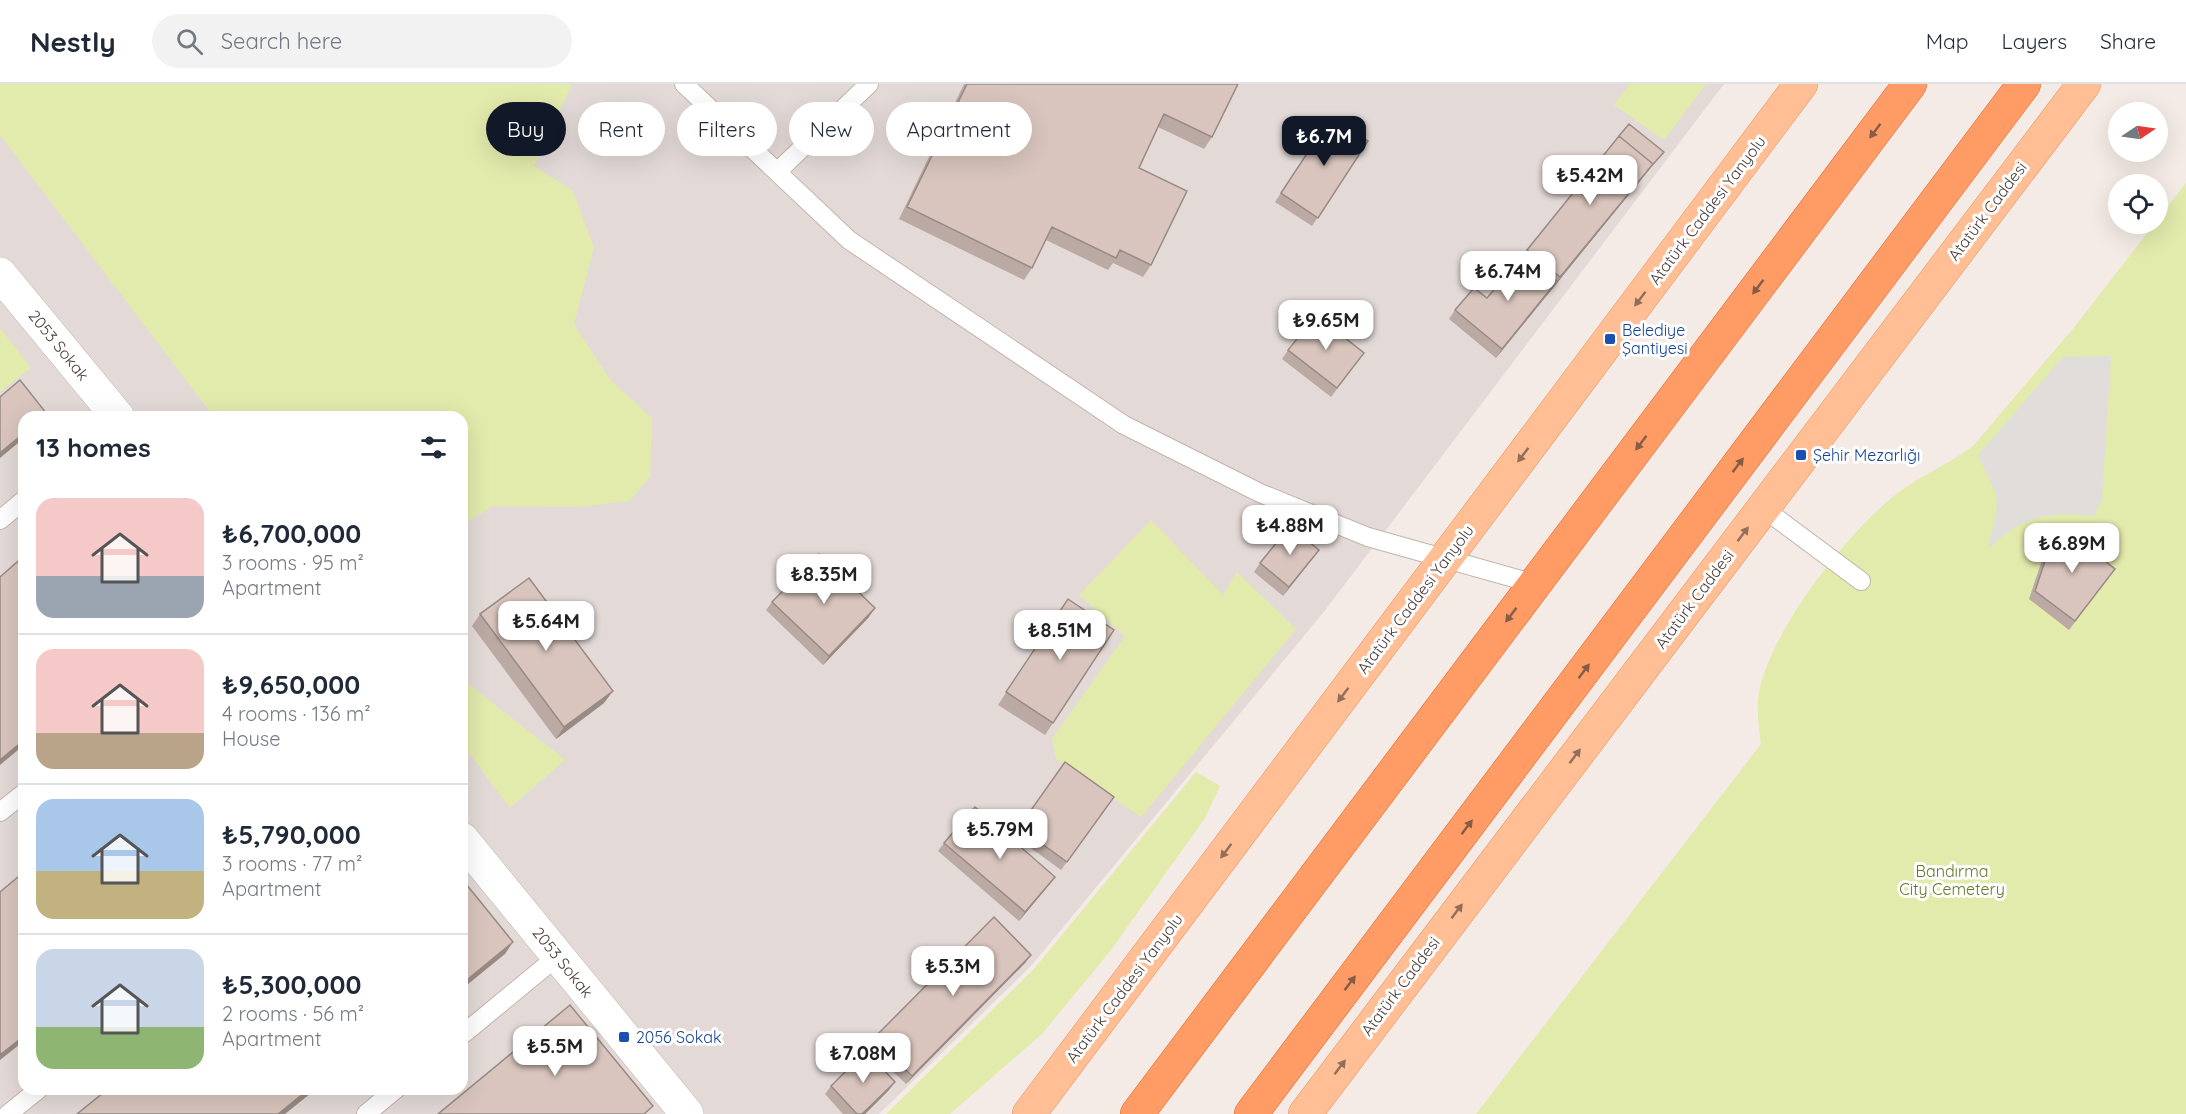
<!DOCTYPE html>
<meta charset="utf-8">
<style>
:root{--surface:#fff;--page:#f2f2f3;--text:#1f2937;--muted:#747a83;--line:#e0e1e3;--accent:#111827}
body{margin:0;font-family:Quicksand,sans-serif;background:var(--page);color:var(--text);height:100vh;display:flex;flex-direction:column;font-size:22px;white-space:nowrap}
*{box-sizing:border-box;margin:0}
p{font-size:20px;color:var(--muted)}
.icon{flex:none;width:33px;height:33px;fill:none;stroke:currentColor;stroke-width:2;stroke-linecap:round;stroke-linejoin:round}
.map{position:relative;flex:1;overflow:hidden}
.sheet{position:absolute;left:18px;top:327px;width:450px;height:684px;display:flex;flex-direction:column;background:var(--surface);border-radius:18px;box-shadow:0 6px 24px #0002}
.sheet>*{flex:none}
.banner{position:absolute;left:486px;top:18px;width:570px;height:54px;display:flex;gap:12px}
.needle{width:39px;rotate:77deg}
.buttons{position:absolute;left:2108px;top:18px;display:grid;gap:12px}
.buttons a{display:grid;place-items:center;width:60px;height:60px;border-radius:50%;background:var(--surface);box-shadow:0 6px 24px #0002;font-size:30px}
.price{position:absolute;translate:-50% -51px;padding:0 14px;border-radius:12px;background:#fff;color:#222;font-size:20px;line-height:39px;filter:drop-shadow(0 2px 3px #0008)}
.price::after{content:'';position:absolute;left:50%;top:36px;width:18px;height:14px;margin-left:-9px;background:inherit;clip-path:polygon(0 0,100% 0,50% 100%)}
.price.on{background:var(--accent);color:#fff}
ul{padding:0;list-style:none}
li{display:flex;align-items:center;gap:18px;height:150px;padding:0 18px}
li+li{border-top:2px solid var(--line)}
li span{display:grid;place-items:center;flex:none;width:168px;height:120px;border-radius:18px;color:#555}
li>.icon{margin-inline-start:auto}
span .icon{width:72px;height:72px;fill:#fffc;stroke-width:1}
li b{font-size:26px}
h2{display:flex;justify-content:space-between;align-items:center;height:72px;padding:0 18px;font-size:26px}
.pill{padding:0 21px;border-radius:27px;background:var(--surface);box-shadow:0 6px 24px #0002;font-size:21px;line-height:54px}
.pill.on{background:var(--accent);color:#fff}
header{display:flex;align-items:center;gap:36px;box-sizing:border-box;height:84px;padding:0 30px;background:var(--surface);border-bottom:2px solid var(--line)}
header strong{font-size:28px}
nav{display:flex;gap:33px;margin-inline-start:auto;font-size:21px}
.search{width:420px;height:54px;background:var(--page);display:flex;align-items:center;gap:15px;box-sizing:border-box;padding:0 21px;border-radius:33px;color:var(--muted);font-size:22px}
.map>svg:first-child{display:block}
.industrial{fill:#e3dad7;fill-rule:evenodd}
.green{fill:#e2eaac}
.parking{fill:#e1dddb}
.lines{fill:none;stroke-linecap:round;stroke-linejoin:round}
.lane-casing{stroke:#c3b3ab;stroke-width:20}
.street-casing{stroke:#c3b3ab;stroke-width:34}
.primary-casing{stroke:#ea935d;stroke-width:34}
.highway-casing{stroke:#e6682e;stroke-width:34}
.lane{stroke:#fff;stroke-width:18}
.street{stroke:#fff;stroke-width:33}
.primary{stroke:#ffbe93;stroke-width:33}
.highway{stroke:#ff9b65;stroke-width:33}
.wall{fill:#bba9a3}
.shaded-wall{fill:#988a84}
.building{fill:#d9c5bd;stroke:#988a84;stroke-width:1.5}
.oneway{fill:#875c46}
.oneway2{fill:#916f5b}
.transit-dot{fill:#1a4fb4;stroke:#fff;stroke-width:2}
.labels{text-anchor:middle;stroke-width:6;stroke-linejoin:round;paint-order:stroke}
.street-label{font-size:16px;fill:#473a35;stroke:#fff}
.transit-label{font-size:16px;fill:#164399;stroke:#fff;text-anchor:start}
.park-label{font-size:16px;fill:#617c25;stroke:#fff}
</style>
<header>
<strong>Nestly</strong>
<div class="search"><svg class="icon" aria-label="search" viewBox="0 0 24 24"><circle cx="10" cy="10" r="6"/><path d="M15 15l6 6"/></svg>Search here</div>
<nav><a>Map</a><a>Layers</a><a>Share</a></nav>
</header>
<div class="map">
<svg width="2186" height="1030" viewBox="0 0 2186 1030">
<rect width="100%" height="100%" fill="#f4ebe6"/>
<path class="industrial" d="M0,0H1724L1323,529L1031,882L879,1030H0ZM24,333H462V1005H24Z"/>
<path class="green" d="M0,0H572L534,82L573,107L594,164L574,240L611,297L652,334L650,393L629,417L577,423L493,422L462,441V333H214L0,51Z
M1629,0H1706L1664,56L1614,21Z
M2186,99V1030H1476L1761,660C1758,639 1755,617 1762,596C1780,536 1846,451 1895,411C1919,392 1948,381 1973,362L2076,241Z
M0,244L31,284L0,308Z
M1151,436L1223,511L1237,488L1296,545L1141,733L1056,675L1052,655L1125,552L1079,511Z
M462,595L565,676L510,724L462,660Z
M1196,688L1220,702L1205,734L1111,866L1042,950L950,1030H886L1034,885Z"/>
<path class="parking" d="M2111,272L2102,415L2094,432L2066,430L2041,432L2015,443L1988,464L1997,424L1996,410L1978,371L2063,273Z"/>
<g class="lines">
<g class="lane-casing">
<path id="lane" d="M684,0L849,156L1124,341L1260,409L1368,453L1535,500
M778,87L869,0
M1763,424L1861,497
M0,436L24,416
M0,728L24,709
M462,951L558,872
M8,1030L39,1005
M366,1030L396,1005"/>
</g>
<g class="street-casing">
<path id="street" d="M0,190L118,333
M462,755L687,1030"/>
</g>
<g class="primary-casing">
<path id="primary" d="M1029,1030L1801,0
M1305,1030L2084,0"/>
</g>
<g class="highway-casing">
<path id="highway" d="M1137,1030L1910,0
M1251,1030L2024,0"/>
</g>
<use href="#lane" class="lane"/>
<use href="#street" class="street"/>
<use href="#primary" class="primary"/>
<use href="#highway" class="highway"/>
</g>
<path class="wall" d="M964,0H1238L1212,53L1204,65L1158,43L1139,84L1151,181L1143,193L1113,179L1108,186L1046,156L1032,184L1024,196L899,135Z
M1331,33L1368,57L1312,142L1275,118Z
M1660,72L1496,274L1449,235L1455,226L1487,214L1527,166Z
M1288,266L1364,269L1331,313L1282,275Z
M2055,447L2095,469L2109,493L2069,546L2029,515L2049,455Z
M1313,474L1283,512L1254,488L1260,479Z
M772,518L869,533L823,581L766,526Z
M1059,527L1053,639L1045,651L998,621Z
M480,530L604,619L556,655L472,542Z
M1065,678L1114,713L1061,786L1013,751Z
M944,759L1055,793L1049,801L1019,837L938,767Z
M1031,871L1025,879L906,1000L868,963L874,954Z
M831,1002L889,1006L865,1030H843L825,1010Z"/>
<path class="shaded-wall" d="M1653,80L1644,92L1496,274L1502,265Z
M24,349V354L0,374V369Z
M1319,466L1313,474L1283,512L1289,503Z
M875,524L869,533L823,581L829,572Z
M613,607L604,619L556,655L564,643Z
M24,656V661L0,681V676Z
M1055,793L1049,801L1019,837L1025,828Z
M513,858L505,870L462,905V900Z
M1031,871L1025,879L906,1000L912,992Z
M24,952V957L0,976V971Z
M895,998L889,1006L865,1030H862Z
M309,1005H316L285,1030H278Z"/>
<path class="building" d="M967,0H1238L1212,53L1164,30L1139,84L1187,107L1151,181L1120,166L1116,174L1052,143L1032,184L907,123Z
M1331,33L1368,57L1318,134L1281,109Z
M1629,40L1664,68L1647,87L1653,80L1619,52Z
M1619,52L1653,80L1560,193L1527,166Z
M1524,170L1557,197L1502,265L1455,226L1474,204L1487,214Z
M1316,231L1364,269L1337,304L1288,266Z
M20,296L47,330L43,333H24V349L0,369V313Z
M1290,442L1319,466L1289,503L1260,479Z
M2062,444L2071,451L2077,449L2096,465L2095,469L2115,485L2075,537L2035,507L2055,447Z
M819,470L875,524L829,572L772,518Z
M24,472V656L0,676V493Z
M529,494L613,607L564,643L480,530Z
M1068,515L1114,546L1053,639L1006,608Z
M1065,678L1114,713L1067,778L1019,743Z
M975,723L1055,793L1025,828L944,759Z
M24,788V952L0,971V808Z
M462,795L513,858L462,900Z
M994,833L1031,871L912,992L874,954Z
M570,921L653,1022L644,1030H438Z
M866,967L895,998L862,1030H857L831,1002Z
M108,1005H309L278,1030H77Z"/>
<defs><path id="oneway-solid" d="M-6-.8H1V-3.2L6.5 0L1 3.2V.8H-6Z" transform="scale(1.5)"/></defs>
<g class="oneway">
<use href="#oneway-solid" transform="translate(1875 47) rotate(127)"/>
<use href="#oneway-solid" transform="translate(1758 203) rotate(127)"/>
<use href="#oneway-solid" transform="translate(1641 359) rotate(127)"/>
<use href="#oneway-solid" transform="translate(1738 381) rotate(-53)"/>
<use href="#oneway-solid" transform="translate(1511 531) rotate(127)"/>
<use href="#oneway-solid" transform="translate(1584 587) rotate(-53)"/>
<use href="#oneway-solid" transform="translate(1467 743) rotate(-53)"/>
<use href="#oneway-solid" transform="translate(1350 899) rotate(-53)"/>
</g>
<g class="oneway2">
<use href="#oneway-solid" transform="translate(1640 215) rotate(127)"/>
<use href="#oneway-solid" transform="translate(1523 371) rotate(127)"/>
<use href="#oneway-solid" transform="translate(1743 450) rotate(-53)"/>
<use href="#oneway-solid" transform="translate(1343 611) rotate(127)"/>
<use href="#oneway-solid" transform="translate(1575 672) rotate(-53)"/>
<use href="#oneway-solid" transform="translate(1226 767) rotate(127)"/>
<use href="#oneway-solid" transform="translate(1457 827) rotate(-53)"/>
<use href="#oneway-solid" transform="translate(1340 983) rotate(-53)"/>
</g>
<g class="transit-dot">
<rect x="1604" y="249" width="12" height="12" rx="3"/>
<rect x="1795" y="365" width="12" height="12" rx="3"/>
<rect x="618" y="947" width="12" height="12" rx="3"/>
</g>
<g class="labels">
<g class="street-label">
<text transform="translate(1707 126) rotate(-53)" y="6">Atatürk Caddesi Yanyolu</text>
<text transform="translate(1987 127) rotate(-53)" y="6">Atatürk Caddesi</text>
<text transform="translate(59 261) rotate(51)" y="6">2053 Sokak</text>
<text transform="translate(1415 515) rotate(-53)" y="6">Atatürk Caddesi Yanyolu</text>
<text transform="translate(1694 515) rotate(-53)" y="6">Atatürk Caddesi</text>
<text transform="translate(563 878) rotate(51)" y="6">2053 Sokak</text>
<text transform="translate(1400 902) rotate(-53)" y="6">Atatürk Caddesi</text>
<text transform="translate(1124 904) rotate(-53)" y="6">Atatürk Caddesi Yanyolu</text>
</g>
<g class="transit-label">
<text x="1622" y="252">Belediye<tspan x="1622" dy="18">Şantiyesi</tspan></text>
<text x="1813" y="377">Şehir Mezarlığı</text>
<text x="636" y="959">2056 Sokak</text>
</g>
<g class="park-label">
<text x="1952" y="793">Bandırma<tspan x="1952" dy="18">City Cemetery</tspan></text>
</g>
</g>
</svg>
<div class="buttons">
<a><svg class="needle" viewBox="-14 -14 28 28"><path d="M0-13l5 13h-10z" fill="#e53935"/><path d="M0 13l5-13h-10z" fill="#747a83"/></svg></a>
<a><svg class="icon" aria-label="locate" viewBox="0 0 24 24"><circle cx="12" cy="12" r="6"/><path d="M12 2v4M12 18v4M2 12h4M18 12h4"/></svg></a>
</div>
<b class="price on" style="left:1324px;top:83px">₺6.7M</b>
<b class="price" style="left:1590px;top:122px">₺5.42M</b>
<b class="price" style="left:1508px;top:218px">₺6.74M</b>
<b class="price" style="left:1326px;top:267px">₺9.65M</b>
<b class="price" style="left:1290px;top:472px">₺4.88M</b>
<b class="price" style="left:2072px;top:490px">₺6.89M</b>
<b class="price" style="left:824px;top:521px">₺8.35M</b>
<b class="price" style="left:546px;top:568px">₺5.64M</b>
<b class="price" style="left:1060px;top:577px">₺8.51M</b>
<b class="price" style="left:1000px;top:776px">₺5.79M</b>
<b class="price" style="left:953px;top:913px">₺5.3M</b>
<b class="price" style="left:555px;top:993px">₺5.5M</b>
<b class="price" style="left:863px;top:1000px">₺7.08M</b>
<div class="banner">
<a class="pill on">Buy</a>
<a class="pill">Rent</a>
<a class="pill">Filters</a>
<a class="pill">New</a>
<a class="pill">Apartment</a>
</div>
<section class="sheet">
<h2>13 homes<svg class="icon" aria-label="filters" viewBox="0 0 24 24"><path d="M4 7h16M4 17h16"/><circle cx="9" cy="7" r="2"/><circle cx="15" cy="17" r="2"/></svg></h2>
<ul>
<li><span style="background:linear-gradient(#f6c9c9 65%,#9aa5b1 0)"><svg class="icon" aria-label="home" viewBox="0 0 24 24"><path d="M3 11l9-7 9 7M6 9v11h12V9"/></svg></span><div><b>₺6,700,000</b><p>3 rooms · 95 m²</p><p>Apartment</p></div></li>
<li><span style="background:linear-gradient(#f6c9c9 70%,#b9a48a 0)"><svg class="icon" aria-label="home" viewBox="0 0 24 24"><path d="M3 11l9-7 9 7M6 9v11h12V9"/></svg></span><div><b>₺9,650,000</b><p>4 rooms · 136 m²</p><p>House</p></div></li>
<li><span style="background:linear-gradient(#a9c7e8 60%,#c2b280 0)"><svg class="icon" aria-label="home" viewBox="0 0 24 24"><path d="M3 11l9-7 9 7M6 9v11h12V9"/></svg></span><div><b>₺5,790,000</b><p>3 rooms · 77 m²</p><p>Apartment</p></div></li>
<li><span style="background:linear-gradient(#c9d6e8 65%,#8fb573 0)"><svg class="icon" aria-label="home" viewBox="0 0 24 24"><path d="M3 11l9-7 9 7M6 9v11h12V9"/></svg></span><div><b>₺5,300,000</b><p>2 rooms · 56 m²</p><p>Apartment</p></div></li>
</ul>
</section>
</div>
